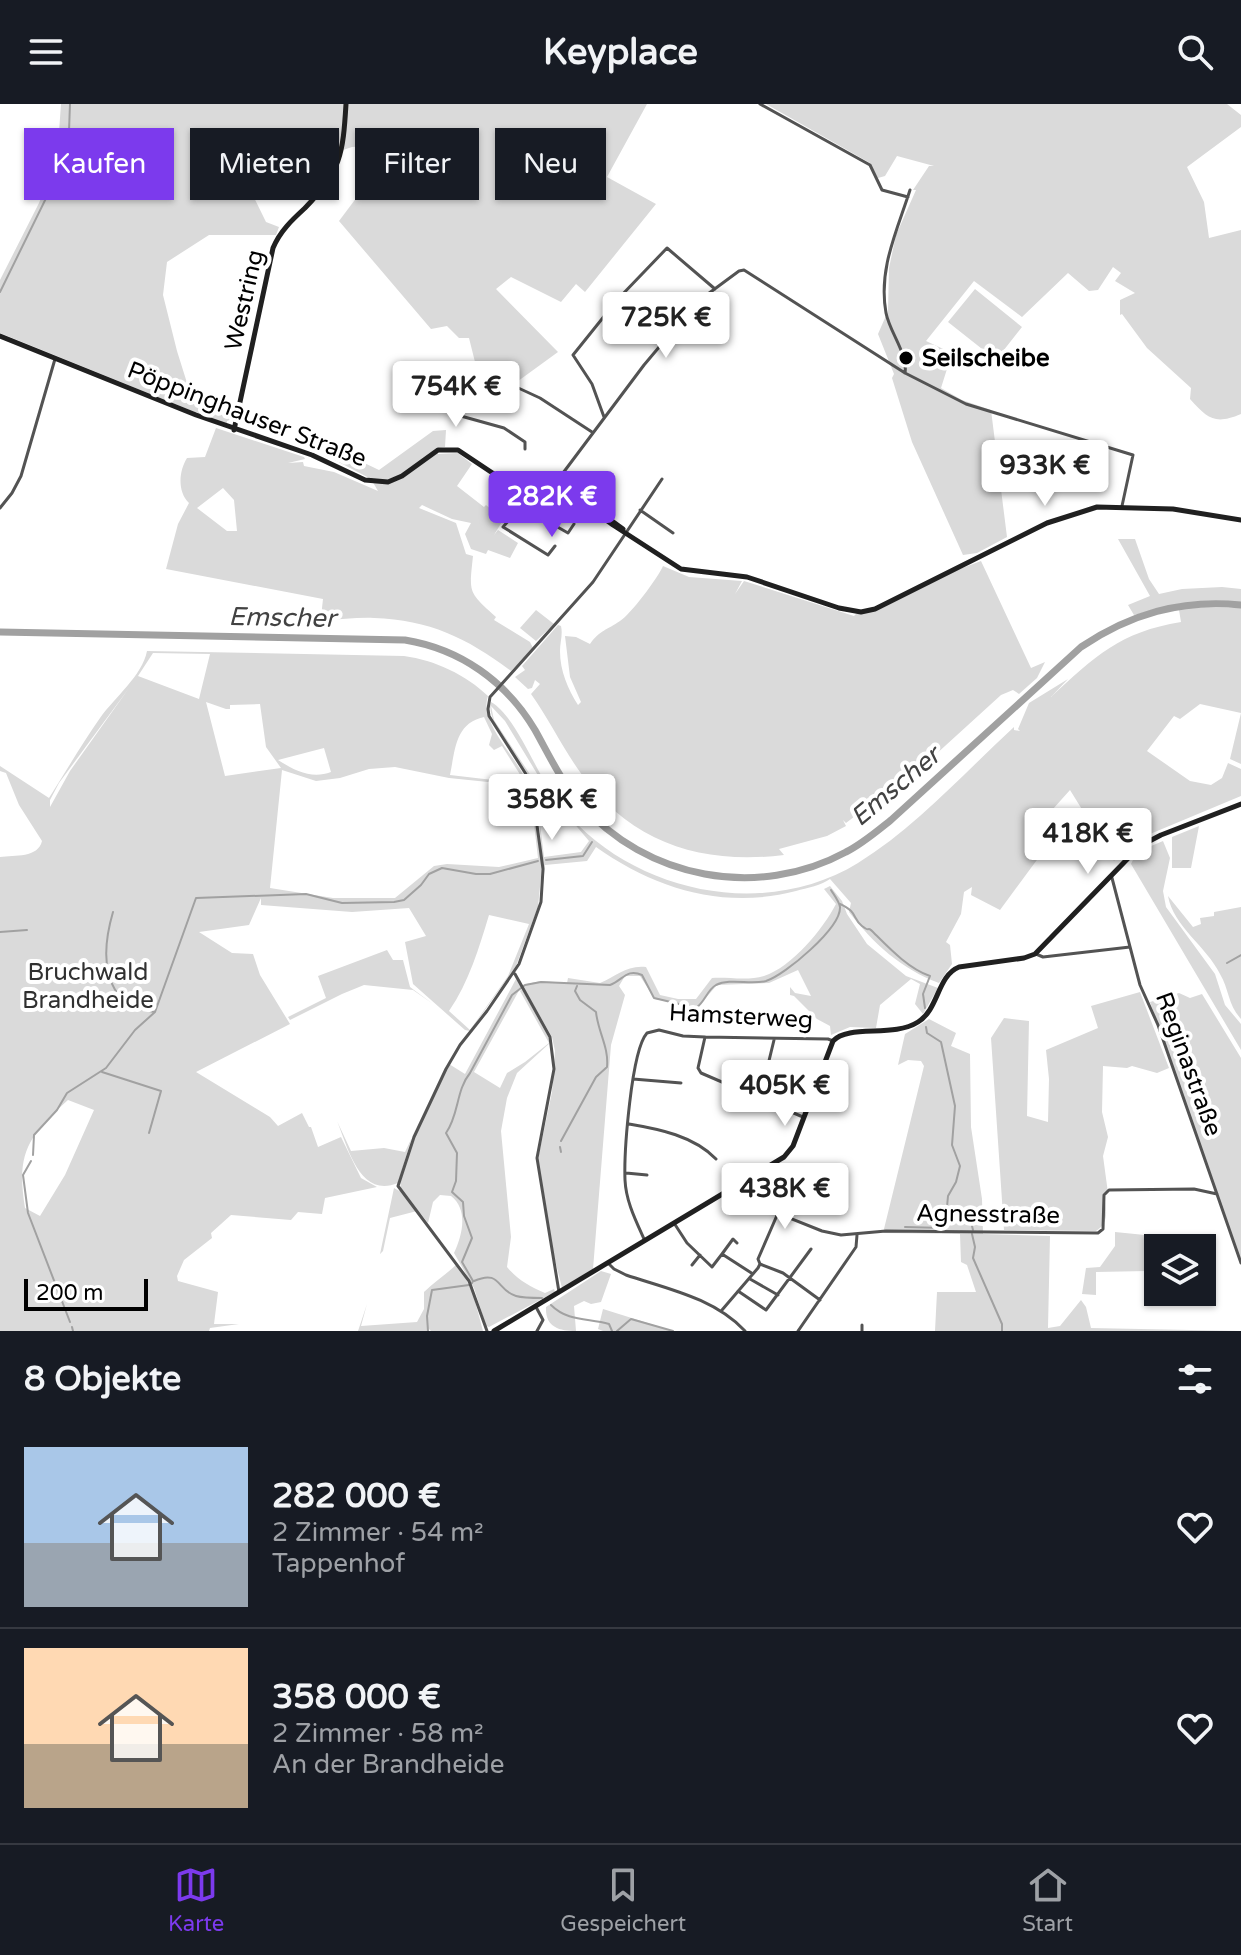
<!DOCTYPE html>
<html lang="de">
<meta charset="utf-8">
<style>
:root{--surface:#171b24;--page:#20242c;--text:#f1f3f6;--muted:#9ea1a6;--line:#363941;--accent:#7c3aed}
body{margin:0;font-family:"Varela Round",sans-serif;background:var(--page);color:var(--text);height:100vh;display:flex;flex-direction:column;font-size:30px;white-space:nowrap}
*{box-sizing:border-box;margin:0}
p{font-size:26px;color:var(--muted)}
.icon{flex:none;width:44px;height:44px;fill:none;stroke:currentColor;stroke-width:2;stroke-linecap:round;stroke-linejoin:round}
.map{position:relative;height:1227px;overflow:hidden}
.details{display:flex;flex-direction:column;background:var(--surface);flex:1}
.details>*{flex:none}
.hud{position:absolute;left:24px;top:24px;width:800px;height:72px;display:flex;gap:16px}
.buttons{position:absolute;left:1144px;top:1130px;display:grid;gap:16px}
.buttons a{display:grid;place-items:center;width:72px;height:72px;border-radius:0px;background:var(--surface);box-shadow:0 2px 6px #0004;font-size:40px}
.scale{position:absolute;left:24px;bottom:20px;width:124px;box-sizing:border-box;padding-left:8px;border:4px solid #000;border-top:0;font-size:22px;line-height:28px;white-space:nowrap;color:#000;-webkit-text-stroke:6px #fff;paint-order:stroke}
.price{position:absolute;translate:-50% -68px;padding:0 18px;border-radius:8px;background:#fff;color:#222;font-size:26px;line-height:52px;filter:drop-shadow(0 2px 4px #0008)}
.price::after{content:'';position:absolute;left:50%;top:48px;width:24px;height:18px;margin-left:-12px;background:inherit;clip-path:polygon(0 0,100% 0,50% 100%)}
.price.on{background:var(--accent);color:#fff}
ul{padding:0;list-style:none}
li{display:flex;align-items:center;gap:24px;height:200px;padding:0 24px}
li+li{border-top:2px solid var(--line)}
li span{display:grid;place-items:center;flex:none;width:224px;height:160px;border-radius:0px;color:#555}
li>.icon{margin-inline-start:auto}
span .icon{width:96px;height:96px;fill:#fffc;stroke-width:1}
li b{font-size:34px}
h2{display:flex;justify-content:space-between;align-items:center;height:96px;padding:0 24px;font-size:34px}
.chip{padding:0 28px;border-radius:0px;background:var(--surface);box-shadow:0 2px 6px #0004;font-size:28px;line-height:72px}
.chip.on{background:var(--accent);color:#fff}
header{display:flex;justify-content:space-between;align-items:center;height:104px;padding:0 24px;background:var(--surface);font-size:36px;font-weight:800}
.dock{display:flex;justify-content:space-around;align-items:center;height:112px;border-top:2px solid var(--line);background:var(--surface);font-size:22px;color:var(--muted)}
.dock a{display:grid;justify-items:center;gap:4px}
.dock .on{color:var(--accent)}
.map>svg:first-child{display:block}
.green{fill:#dadada;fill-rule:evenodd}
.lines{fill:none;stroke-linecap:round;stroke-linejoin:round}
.stream{stroke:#a1a1a1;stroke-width:2}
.river{stroke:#a1a1a1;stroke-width:7}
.minor{stroke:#535353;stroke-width:3}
.secondary{stroke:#202020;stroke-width:5}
.poi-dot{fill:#000;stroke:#fff;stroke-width:3}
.labels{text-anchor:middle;stroke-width:8;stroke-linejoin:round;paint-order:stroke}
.street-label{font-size:24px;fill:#000;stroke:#fff}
.poi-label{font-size:24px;font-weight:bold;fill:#000;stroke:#fff;text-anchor:start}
.park-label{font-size:24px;fill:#313131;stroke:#fff}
.water-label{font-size:26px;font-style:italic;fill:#424242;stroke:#fff}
</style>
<header><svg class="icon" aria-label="menu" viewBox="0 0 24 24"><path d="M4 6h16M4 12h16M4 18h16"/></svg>Keyplace<svg class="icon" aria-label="search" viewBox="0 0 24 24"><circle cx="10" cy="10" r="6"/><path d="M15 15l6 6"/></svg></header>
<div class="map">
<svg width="1241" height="1227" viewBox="0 0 1241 1227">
<rect width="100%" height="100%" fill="#fff"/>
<path class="green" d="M61,0H647L607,73L656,100L585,188L576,180L561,198L511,173L496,185L558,248L514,280L478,270L469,234H459L447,222L431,225L339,117L363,85L405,59L413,39L395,29L370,42L352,43L328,51L307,42L252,58L245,75L266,118L279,123L276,131H209L167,158L163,191L177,247L193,298L225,310L236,302L232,315L227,317V321L0,229V176L39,99L52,66L58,42Z
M766,0H1227L1241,11V23L1187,63L1204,98L1209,134L1241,126V310C1215,321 1208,315 1190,295L1191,284L1147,244L1122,210L1120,211V196L1135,189L1115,177L1121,169L1113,163L1098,186L1089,187L1068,169L1022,213L974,177L926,237L952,249L941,284L962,296L991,306L1007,433L977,449L963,451L912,338L892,274L894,270L878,230L888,207L889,164L896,131L916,86H913L929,62H934L897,52L885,72L878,74L870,59Z
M975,185L1022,223L996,256L948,218Z
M216,324L304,353L305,355L288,359L303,358L304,362L334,368L378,387L371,375L333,355L341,342H347L356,355L379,366L433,327L446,326L445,343L437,344L438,350L458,349L472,360L457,382L484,403L486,401L503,416L494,431L498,426L518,439L510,454L488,446L486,450L471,445L465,430L471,419L452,415L422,401L419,404L456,419L466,450L473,452C469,490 468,487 496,513L494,516L530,538L533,544L511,567C467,534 430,516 374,514C358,513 341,516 325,516L321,513L323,495L166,465L178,420L189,399C177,387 179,367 187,354L205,353ZM223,384L234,396L237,427H227L197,404Z
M1118,435H1135L1149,475L1159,490L1182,485L1222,483L1241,485V499H1182L1134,511L1128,501L1150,492Z
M981,457L1031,564L1045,558L1037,574L1019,590L1013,586L1001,591L934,652L846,719L843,716L846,722L827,732L779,745L784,751C701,761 630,739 580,668C562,643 549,615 531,590L540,580L535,576L532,584L528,585L515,573L525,566L522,562L558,521L561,522C563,531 560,538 560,547C560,567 568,585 578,601L581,598L570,573L565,532L576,533L590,540C600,526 607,526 620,517C630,511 658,474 663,462L689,473L742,477L735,490L744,477L854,512L856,510L882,504L957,466Z
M1178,500L1188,503L1241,504V660L1230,655L1241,609L1200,600L1180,615L1174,612L1147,647L1190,677L1211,681L1222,674L1228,659L1241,665V692L1126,740L1114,757L1070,686L1044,715L1059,726L1000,806L971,791L972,783L964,788L961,810L946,838L950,841L952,860L939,879C901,865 873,839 849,808L851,799L830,775C822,781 807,784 796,787C724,806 655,785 596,743L587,757L545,761L541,801C545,779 540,690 530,673C519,655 485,617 491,598C514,611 533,660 548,683C556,696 567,709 578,721C650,792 770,813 858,759C916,723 964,669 1014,623V626L1020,627L1018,625L1029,599L1068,575L1051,593C1095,552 1120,528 1181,518ZM491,602L505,617L550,691L589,737L581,748L544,753L535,678L494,616Z
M536,506L554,520L536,537L520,524Z
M147,547L404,552C435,556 466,571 488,592C478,620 521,656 528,682L449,674L395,663L369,665L340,674L316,677L282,666L270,784L333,794H395L434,762L447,760L499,763L538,754L530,686L542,762L538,803L516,862L470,927L465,926L413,880L405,838L426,832L409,804L352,808L261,801V794L249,821L199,828L232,849L253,850L260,871L290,920L196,968L270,1013L278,1022L302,1009L309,1023H311L318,1043L341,1033L361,1074L377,1083L325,1094L322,1110L298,1108L291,1116L231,1111L211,1129L212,1134L184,1156L177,1172L178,1177L218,1188L214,1220H239L210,1224L209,1227H0V753C15,751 38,754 42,737L19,701L6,669L0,667V662L49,694C66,667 82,640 100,614C115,593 142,572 147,547ZM153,549L210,550L199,595L138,572ZM129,584L70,667L50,703V696L59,679ZM206,598L226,605H230V601L260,600L266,643L281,664L225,672ZM484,613L492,630L489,641L494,646L502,642L526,680L450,671C455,647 455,619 484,613ZM324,644L331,668C312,675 295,667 278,656ZM489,811L529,820L508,872L470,926L449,907C469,878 479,844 489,811ZM68,996L94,1006L65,1071L40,1112L25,1104C16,1049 28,1032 68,996Z
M1199,722L1191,764H1172V733Z
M1163,737L1170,754L1163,787L1166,803L1215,870L1225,901L1241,920V946L1131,760C1136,747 1149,743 1163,737Z
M830,782L842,797L847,810L867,840L906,872L938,884L923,910L915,900L920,880L911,875L880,901L876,924L850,923L831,931L830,922L817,915L794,892L790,891V883L795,889L811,892L798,866L769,879L717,881L697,904L655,895L640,872H625L619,882L625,891L611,941L593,1165L562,1184L554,1152L538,1055L552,988L555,947L552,933L522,881L474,968L500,984L507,969L525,958L549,939L520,887L522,885L551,938L517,969L507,994L501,1027L511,1133L507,1163C517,1175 530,1183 545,1189L554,1185L555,1188L489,1223L486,1222L474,1184L454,1149C462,1132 469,1106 451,1092L440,1091L433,1098L428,1119C421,1109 406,1095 401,1084C395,1066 440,980 449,960L465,970L516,875L522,881L541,877L567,879L568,874L600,879C617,872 626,861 646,863L660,891L678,895H696L712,874C729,873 748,877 764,872C792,863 823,825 836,800L824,785Z
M1168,792L1193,823L1201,820L1200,814L1214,812V808L1241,803V915C1228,901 1229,885 1220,870C1207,843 1173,822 1168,792Z
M387,846L393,856H403L410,883L433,900L413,886L364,881L342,890L290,916L288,913L326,894L318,872Z
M1140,888L1169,964L1157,969L1132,962L1127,964L1103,962L1102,1008L1108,1033L1103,1052L1108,1089L1104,1090C1106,1106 1110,1118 1096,1127L1004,1126L991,934L1004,914L1029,917L1027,1012L1048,1018L1049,975L1046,946L1098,924L1091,902Z
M1179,889L1190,894L1202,890L1241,954V1157L1150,898Z
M929,915L956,929L951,942L970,950L971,1023L982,1095L983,1130L1050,1132L1048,1224L1060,1222L1081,1196L1086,1203L1091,1224L1240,1227H935L937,1188H976L967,1161L961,1158L960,1130L883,1129L924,962L921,957L908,956L898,961L905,930Z
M438,979L412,1033L398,1079C360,1095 348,1044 337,1017L351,1047L384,1044L405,1048Z
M394,1084L403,1089L417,1107L390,1114L383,1147L380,1150Z
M1115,1128L1155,1132L1160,1137H1156L1158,1163L1147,1167L1096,1168V1191L1082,1190L1086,1164L1100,1163L1115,1142Z
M457,1160L472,1186L483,1227H431L428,1224V1227H358L367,1200L361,1222L417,1218L424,1205V1188C435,1177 447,1170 457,1160Z
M601,1167L611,1170L601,1198L591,1200L584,1197L574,1202L576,1227C559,1227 545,1223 546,1203Z
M603,1205L673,1227H603L598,1225Z"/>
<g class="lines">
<path class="stream" d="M0,188L53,80L57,62L68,54L70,0
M546,756L583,752L592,738
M840,800C858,808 852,814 862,822C872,830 865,820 874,829C889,844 909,865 930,872L923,890L925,904
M113,808C101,849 100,901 154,908
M0,828L27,826
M1227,859L1241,851
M926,923L927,929L941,938L955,1002L952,1041L960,1062L956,1078L948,1092L947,1103L971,1118L973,1126
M102,968L161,987L149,1029
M561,1037L596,973L607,963C609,943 598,928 596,908L580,896L575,887L577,882
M560,1043L561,1048
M33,1051L34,1031L57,1006L67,989L106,964L135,926L155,908L196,794L306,790L342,799L394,798L404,796L421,781L429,770L442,764L476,770H490L538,757
M31,1057L23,1071L28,1109L70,1218
M905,1123L943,1124L949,1115L948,1106
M972,1130L975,1143L973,1154L1002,1220V1227
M474,1177C501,1165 496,1186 516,1192C523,1194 534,1194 542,1194
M472,1179L473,1177L462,1158L472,1134L464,1112L463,1098L452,1088L456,1077L457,1049L446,1029C459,1011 456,986 470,969L512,891L525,881L541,878L610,881C623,876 627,864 642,871L654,894L696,904C705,898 707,886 716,881C730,874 751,881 766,877C785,871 841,824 840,803C839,797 834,791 831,786
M551,1201C568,1218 588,1214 609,1220L612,1227
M72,1223L73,1227
M428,1227L427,1212L432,1186L469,1181
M617,1227L631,1215L673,1227"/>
<path class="river" d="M0,528L405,536C460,545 506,577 535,626C549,651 561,677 580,699C646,775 758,796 846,748C862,740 876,728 891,716L1081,543C1130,510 1181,495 1241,501"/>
<path class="minor" d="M760,0L870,61L882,86L908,93
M412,269L407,275L414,281
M905,269C908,250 890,229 886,209C878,165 897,127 910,86
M399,300L414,281L450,309L504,324L525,338V345
M454,311L473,272L514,282L540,294L592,328
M604,313L592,280L573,251L618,195L667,144L715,185
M542,378L503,423L548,451L555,442
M554,381L644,261L697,198L739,167L744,166L905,269L966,300L1133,351L1122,402
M521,402L568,429L574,420
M0,404L12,389L21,372L55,255
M640,406L673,429
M1112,774L1140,881L1158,921L1241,1159
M1036,850L1043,853L1130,843
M515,870L550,933L554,965L537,1054L559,1188
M705,933L698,964L701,969L803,1013
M633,975L681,979
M760,994L774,936
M629,1020C659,1025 694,1032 716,1055
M626,1069L647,1071
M732,1085L742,1095L822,1127L841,1131L886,1127L1098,1129L1103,1125L1104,1091L1109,1086L1194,1085L1217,1090
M674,1119L687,1139L712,1163L722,1150
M644,1135C635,1115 626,1097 625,1076C624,1049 631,947 647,929L659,926L683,932L705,933L828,935L833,937
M737,1139L733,1135L722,1150L753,1170
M608,1159L614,1165L626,1171C668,1185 714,1194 745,1227
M760,1160L783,1169L820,1196
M692,1161L700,1151
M750,1175L778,1191
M738,1187L766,1206L811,1145
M536,1203L543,1216L537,1227
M722,1206L758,1164L760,1160L758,1155L778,1109
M487,1227L469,1177L398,1082L414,1033L446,965L460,941L487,907L519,860L541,798L543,765L531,678L489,612L488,605L490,593L593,478L662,375
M798,1227L856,1143L857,1131
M862,1227V1221"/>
<path class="secondary" d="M0,232L196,311L312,351L365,376L388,378L402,372L438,346H458L497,372L548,379L562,384L613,421L681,465L747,473L839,504L861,508L875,505L1047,419L1097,403L1173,405L1241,416
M234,326L273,144C280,127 292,116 305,104C341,67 343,50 346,0
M605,412L623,425
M494,1227L784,1053L793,1042L833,937C849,920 893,934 918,918C939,905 937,872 959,863L1024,854L1035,850L1140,742L1161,731L1241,700"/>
</g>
<circle class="poi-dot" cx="906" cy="254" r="8"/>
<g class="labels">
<g class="street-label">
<text transform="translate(244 196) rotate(-77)" y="8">Westring</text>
<text transform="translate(247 310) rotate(21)" y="8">Pöppinghauser Straße</text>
<text transform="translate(741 912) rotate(3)" y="8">Hamsterweg</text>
<text transform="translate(1189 960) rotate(70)" y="8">Reginastraße</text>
<text transform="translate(988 1110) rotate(1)" y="8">Agnesstraße</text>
</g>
<g class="poi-label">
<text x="922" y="262">Seilscheibe</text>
</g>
<g class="park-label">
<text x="88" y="876">Bruchwald<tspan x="88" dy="28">Brandheide</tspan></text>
</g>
<g class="water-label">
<text transform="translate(282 513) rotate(1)" y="9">Emscher</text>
<text transform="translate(895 682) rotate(-40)" y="9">Emscher</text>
</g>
</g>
</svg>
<div class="buttons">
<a><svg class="icon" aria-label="layers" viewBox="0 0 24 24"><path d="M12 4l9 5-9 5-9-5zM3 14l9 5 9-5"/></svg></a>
</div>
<div class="scale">200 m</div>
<b class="price" style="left:666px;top:256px">725K €</b>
<b class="price" style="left:456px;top:325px">754K €</b>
<b class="price" style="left:1045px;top:404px">933K €</b>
<b class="price on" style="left:552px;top:435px">282K €</b>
<b class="price" style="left:552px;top:738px">358K €</b>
<b class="price" style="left:1088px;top:772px">418K €</b>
<b class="price" style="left:785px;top:1024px">405K €</b>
<b class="price" style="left:785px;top:1127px">438K €</b>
<div class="hud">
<a class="chip on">Kaufen</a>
<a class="chip">Mieten</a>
<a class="chip">Filter</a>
<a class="chip">Neu</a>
</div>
</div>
<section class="details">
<h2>8 Objekte<svg class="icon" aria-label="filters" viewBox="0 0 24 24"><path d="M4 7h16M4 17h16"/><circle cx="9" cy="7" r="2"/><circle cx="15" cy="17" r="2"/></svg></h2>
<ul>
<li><span style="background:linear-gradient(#a9c7e8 60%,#9aa5b1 0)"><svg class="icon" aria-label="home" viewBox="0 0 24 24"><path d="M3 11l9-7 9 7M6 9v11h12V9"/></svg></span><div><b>282 000 €</b><p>2 Zimmer · 54 m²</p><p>Tappenhof</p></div><svg class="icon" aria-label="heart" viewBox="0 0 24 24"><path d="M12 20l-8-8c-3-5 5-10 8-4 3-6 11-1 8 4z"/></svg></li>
<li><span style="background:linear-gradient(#ffd9b3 60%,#b9a48a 0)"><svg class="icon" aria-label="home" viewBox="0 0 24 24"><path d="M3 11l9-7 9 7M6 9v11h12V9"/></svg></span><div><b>358 000 €</b><p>2 Zimmer · 58 m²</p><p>An der Brandheide</p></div><svg class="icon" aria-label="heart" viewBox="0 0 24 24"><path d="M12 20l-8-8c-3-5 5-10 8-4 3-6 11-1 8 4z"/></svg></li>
</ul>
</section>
<nav class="dock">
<a class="on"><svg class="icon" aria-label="map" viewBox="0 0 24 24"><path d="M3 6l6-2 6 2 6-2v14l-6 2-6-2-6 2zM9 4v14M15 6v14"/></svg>Karte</a>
<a><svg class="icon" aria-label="saved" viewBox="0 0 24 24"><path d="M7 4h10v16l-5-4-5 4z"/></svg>Gespeichert</a>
<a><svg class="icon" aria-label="home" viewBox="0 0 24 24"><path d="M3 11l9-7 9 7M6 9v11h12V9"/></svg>Start</a>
</nav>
